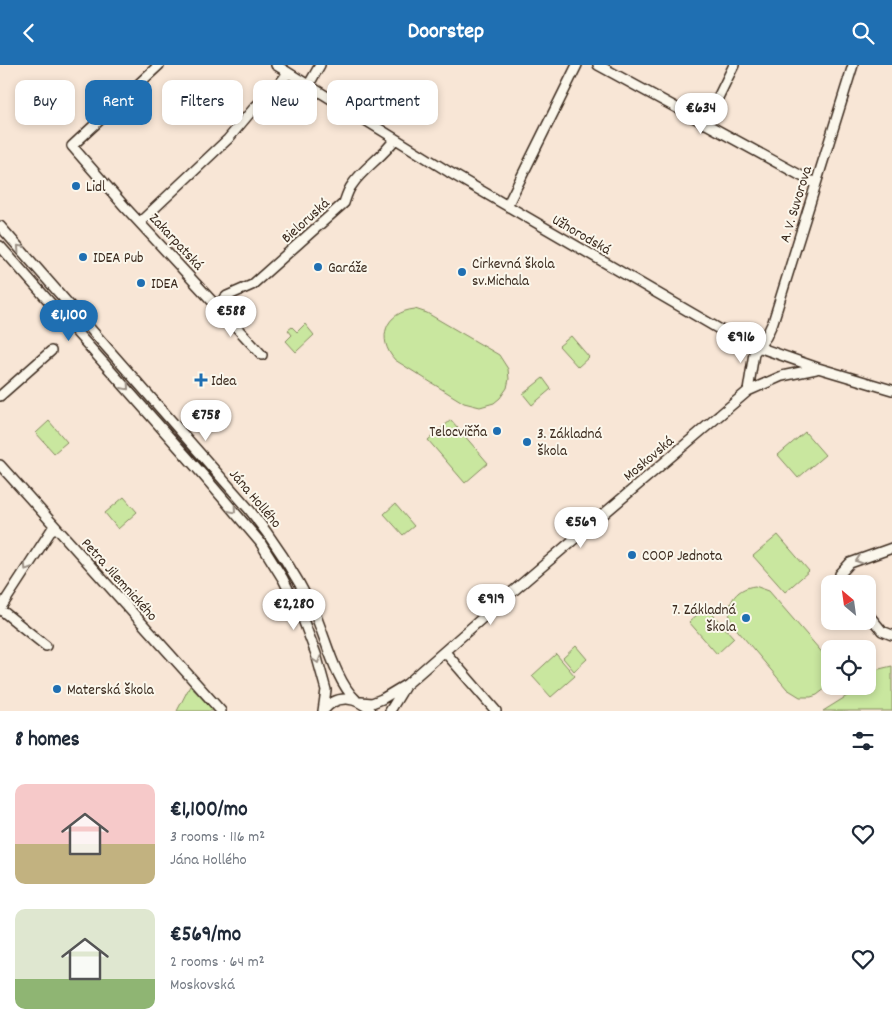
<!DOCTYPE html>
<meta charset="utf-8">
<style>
:root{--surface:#fff;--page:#f6f6f7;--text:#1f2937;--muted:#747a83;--accent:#1f6fb2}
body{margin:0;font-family:Dekko,sans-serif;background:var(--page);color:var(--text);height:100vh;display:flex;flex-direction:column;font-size:19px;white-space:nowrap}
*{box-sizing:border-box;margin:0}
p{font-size:16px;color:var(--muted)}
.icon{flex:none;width:28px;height:28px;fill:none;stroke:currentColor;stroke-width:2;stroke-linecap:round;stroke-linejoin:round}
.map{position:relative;height:646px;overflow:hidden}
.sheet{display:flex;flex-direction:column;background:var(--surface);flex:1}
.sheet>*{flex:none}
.hud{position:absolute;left:15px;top:15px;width:500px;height:45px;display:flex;gap:10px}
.needle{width:32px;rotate:331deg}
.controls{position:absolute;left:821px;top:510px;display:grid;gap:10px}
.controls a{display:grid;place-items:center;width:55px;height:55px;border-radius:10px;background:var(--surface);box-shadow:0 2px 8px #0003;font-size:25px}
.price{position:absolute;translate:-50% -42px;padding:0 11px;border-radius:18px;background:#fff;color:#222;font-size:16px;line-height:32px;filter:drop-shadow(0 1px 2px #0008)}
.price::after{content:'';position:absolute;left:50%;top:30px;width:15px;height:11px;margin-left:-8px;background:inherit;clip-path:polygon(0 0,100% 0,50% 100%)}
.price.selected{background:var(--accent);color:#fff}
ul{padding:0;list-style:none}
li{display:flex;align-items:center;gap:15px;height:125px;padding:0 15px}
li span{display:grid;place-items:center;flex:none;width:140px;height:100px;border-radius:10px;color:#555}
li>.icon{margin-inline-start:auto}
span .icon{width:60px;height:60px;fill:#fffc;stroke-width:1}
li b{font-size:21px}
h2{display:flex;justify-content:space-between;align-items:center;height:60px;padding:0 15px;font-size:21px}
.chip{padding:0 18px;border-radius:10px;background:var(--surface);box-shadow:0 2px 8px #0003;font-size:18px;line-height:45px}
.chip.selected{background:var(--accent);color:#fff}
header{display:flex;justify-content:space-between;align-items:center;height:65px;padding:0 15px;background:var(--accent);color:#fff;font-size:22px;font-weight:700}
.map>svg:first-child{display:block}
.green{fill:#c9e79f;stroke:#82885e}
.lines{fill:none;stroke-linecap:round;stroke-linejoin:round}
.minor-casing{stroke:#3b2a1e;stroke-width:12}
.minor{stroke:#fbf7ec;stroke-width:9}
.oneway{stroke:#9b9085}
.poi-dot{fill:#1f6fb2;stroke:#fbf7ec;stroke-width:2}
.labels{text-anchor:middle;stroke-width:4;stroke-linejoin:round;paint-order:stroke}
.poi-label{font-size:15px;fill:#3b2a1e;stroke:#fbf7ec;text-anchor:start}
.street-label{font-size:15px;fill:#3b2a1e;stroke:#fbf7ec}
</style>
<header><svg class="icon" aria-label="back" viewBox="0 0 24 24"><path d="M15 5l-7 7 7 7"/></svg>Doorstep<svg class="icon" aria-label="search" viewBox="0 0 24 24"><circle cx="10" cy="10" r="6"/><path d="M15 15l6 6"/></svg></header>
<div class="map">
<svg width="892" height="646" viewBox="0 0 892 646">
<rect width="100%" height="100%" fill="#f8e6d6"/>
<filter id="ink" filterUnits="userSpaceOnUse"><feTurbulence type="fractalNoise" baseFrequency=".02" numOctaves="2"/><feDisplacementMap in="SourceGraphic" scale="10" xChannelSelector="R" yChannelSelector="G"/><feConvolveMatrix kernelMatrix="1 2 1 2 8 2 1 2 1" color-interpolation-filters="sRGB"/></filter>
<g filter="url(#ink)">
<path class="green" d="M415,244L427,248L499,290L508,304L509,314L507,323L500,333L494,338L480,342L464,338L395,295C376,274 385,247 415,244Z
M305,259L314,270L296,287L286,276L292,270L288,265L292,262L297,267Z
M571,271L589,292L578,302L559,281Z
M543,313L551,324L532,340L523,329Z
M451,355L488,398L465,418L428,375Z
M49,356L67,377L54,388L36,368Z
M805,367L825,390L798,413L778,390Z
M124,432L137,447L118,464L105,448Z
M395,439L414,461L403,470L384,449Z
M778,470L809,506L785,527L753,491Z
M755,521L769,526L826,592L830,599V616L826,623L817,630L811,632H800L787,624L733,560C723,541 735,523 755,521Z
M706,542L734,573L717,589L689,557Z
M576,581L587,594L574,606L563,593Z
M556,589L575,611L551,632L532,611Z
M892,601V646H823L863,621H868V617L875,605Z
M190,621L214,646H177Z"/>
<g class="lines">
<g class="minor-casing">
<path id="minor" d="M159,0L72,81L125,142L262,290
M276,0L449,107L738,275L818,303L892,325
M598,0L816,119
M308,21L320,0
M705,59L734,0
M507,141L577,0
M140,157L228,74L255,42L276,23L288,8
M0,161L248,443C274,475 295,508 313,544C325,570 335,616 356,635
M0,181L203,410L260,477L283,514L302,552L316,589L326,625L323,646
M217,240L227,231L252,220L344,138C346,132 348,125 352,120C363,103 382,93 395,74
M748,326L754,288L766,272L773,257L853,0
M0,331L51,286
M0,400L221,646
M842,519L840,516V509L850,498L892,483
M0,544L54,461
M0,544L46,581
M868,549L882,566L892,570
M445,587L496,646
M361,637L372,638L382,634L407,619L511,528L748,326L782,311L816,304
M323,646C337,628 357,632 371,646
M390,646L404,623"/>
</g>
<use href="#minor" class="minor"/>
</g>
<defs><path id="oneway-chevron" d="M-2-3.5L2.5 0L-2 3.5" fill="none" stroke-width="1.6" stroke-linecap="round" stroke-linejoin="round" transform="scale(1.25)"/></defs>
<g class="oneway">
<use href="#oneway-chevron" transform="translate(20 183) rotate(-132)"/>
<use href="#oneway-chevron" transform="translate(126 322) rotate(49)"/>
<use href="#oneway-chevron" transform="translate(233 445) rotate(49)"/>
<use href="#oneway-chevron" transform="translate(859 495) rotate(161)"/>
<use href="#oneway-chevron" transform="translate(27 502) rotate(123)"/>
<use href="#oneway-chevron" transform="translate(317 595) rotate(72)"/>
</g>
</g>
<g class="poi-dot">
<circle cx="76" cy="121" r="5"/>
<circle cx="83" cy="192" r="5"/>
<circle cx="318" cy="202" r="5"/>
<circle cx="462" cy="207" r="5"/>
<circle cx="141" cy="218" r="5"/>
<path d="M198.5 307.5h5v5h5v5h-5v5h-5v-5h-5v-5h5z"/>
<circle cx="497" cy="366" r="5"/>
<circle cx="527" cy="377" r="5"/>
<circle cx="632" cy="490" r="5"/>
<circle cx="746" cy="553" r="5"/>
<circle cx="57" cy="624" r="5"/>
</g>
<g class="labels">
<g class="poi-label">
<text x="86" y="126">Lidl</text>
<text x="93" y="197">IDEA Pub</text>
<text x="472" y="203">Cirkevná škola<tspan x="472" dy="17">sv.Michala</tspan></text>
<text x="328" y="207">Garáže</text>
<text x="151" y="223">IDEA</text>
<text x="211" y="320">Idea</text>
<text x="487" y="371" text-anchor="end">Telocvičňa</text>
<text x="537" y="373">3. Základná<tspan x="537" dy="17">škola</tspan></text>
<text x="642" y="495">COOP Jednota</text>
<text x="736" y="549" text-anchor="end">7. Základná<tspan x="736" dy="17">škola</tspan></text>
<text x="67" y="629">Materská škola</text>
</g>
<g class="street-label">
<text transform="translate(795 139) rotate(-73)" y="5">A. V. Suvorova</text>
<text transform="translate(305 155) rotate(-42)" y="5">Bieloruská</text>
<text transform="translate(582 169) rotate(30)" y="5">Užhorodská</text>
<text transform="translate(177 176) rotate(47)" y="5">Zakarpatská</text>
<text transform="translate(648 393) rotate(-40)" y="5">Moskovská</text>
<text transform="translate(256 433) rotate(50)" y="5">Jána Hollého</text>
<text transform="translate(120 514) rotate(48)" y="5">Petra Jilemnického</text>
</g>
</g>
</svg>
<div class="controls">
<a><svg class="needle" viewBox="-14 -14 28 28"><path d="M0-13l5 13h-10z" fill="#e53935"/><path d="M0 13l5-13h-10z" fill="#747a83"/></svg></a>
<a><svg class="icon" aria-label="locate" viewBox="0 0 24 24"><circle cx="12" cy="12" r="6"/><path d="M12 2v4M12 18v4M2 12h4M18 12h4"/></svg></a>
</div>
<b class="price" style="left:701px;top:70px">€634</b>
<b class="price" style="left:231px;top:273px">€588</b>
<b class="price selected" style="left:69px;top:277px">€1,100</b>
<b class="price" style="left:741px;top:299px">€916</b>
<b class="price" style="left:206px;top:377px">€758</b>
<b class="price" style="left:581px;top:484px">€569</b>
<b class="price" style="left:491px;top:561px">€919</b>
<b class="price" style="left:294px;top:566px">€2,280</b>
<div class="hud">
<a class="chip">Buy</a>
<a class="chip selected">Rent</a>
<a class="chip">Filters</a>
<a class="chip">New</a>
<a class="chip">Apartment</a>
</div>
</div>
<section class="sheet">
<h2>8 homes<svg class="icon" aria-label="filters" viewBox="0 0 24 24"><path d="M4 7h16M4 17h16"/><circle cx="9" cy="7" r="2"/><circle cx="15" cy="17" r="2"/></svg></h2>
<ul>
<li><span style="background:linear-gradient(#f6c9c9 60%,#c2b280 0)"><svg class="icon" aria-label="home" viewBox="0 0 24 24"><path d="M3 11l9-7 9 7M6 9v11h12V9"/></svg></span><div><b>€1,100/mo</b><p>3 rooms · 116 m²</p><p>Jána Hollého</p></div><svg class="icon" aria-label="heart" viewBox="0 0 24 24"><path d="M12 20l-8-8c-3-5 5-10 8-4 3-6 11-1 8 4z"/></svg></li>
<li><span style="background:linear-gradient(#dfe7d0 70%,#8fb573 0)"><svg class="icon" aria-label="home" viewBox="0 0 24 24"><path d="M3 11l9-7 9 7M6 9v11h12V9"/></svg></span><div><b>€569/mo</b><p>2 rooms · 64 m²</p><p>Moskovská</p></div><svg class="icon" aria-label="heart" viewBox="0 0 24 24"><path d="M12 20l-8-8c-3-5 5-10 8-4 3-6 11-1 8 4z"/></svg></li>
</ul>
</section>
